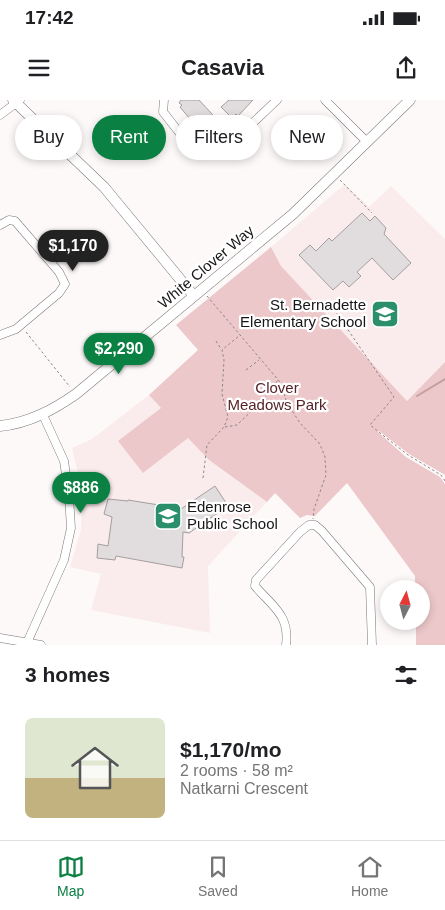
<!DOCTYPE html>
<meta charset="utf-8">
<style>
:root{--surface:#fff;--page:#f6f6f6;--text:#202124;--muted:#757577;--line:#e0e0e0;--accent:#0b8043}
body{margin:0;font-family:Arial,sans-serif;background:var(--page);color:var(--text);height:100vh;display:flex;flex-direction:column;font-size:19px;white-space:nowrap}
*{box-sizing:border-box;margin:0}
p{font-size:16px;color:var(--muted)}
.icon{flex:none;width:28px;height:28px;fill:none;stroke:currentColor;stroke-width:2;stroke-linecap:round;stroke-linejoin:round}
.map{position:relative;height:545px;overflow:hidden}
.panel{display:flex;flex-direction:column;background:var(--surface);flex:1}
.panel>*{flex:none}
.guide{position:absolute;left:15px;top:15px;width:415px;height:45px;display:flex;gap:10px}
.needle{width:32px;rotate:6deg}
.controls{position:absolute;left:380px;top:480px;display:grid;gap:10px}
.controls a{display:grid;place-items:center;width:50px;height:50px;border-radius:50%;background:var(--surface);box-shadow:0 2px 8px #0003;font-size:25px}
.price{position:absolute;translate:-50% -42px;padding:0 11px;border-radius:18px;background:var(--accent);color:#fff;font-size:16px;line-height:32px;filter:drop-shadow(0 1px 2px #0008)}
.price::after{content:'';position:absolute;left:50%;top:30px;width:15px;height:11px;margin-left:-8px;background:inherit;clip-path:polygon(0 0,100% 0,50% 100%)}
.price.on{background:#222;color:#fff}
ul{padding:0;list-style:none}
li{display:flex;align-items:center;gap:15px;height:125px;padding:0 25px}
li+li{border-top:1px solid var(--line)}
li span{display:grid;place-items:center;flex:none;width:140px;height:100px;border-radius:8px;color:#555}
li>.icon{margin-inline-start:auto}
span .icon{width:60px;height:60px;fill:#fffc;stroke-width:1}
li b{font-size:21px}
h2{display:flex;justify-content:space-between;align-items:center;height:60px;padding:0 25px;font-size:21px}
.chip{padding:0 18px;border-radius:22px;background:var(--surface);box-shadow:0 2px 8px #0003;font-size:18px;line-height:45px}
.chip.on{background:var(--accent);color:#fff}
.status{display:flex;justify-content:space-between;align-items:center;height:35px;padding:0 25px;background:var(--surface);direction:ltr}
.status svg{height:14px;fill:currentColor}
header{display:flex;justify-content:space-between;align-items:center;height:65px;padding:0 25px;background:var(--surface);font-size:22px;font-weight:700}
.tab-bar{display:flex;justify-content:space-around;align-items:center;height:70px;border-top:1px solid var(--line);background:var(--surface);font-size:14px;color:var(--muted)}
.tab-bar a{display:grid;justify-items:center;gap:2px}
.tab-bar .on{color:var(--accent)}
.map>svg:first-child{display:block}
.built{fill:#faecec}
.green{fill:#edc8ca}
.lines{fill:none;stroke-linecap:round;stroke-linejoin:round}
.stream{stroke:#c49ea0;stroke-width:2}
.building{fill:#e1dcdd;stroke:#a49f9f}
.minor-casing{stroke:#7c7777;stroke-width:9}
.tertiary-casing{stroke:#7c7777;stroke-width:11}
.path{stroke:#8b8787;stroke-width:1;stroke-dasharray:2.5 2.5;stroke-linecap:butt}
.minor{stroke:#fff;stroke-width:8}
.tertiary{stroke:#fff;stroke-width:10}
.labels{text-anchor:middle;stroke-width:4.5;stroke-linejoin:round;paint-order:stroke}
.street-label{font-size:15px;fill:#171515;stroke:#fff}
.poi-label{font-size:15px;fill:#171515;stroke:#fff;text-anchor:end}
.park-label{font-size:15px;fill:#552228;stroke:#fff}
</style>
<div class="status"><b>17:42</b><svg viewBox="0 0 49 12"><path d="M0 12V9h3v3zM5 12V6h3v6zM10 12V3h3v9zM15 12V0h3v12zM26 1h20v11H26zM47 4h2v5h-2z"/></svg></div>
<header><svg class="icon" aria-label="menu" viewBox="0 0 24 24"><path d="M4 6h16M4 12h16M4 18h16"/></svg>Casavia<svg class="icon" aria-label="share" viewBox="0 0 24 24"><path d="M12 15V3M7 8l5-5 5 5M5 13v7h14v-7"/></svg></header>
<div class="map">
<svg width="445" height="545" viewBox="0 0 445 545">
<rect width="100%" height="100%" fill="#fef9f9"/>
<path class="built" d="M345,84L369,107L391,86L445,139V262L407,301L281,166L271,147Z
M149,295L209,360L267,402L208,466L210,533L91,510L101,474L70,467L81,430L82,390L72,348L92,339Z"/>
<path class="green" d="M271,147L281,166L407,301L445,262V375L409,354L379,331L378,332L406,357L440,377L445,384V545H416V521H421V489H415V476L347,383L315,416L307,415L300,418L275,393L267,402L209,360L188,338L143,373L118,341L161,308L149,295L198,250L176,225Z"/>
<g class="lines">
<path class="stream" d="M417,296L445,279"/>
</g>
<path class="building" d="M181,0H199L225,28L223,31L213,40L210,38L208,39L197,28L201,24L194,16L190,19L180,7L182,5L179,3Z
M229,0H253L238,16L236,14L232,18L221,7Z
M362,113L370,121L375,116L386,128L384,134L411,163L393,180L372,158L357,172L361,176L349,187L343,181L333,190L299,155L310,145L316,151L329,138L332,141Z
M215,386L228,406L189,433L183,432L182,457H184L182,468L116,456L115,460L97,458L98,444L108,446L112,417L104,414L108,399L128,401V400L159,405L158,411L175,413Z"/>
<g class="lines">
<g class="minor-casing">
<path id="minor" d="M164,0L163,12C177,28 199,67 222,52L277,0
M325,0L367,42
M0,15L20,0
M0,125L9,120L15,121L59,172L65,184L59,193L16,229L0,235
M0,538L41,545
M26,545L64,460L71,428L69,396L64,361L43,315
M286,545C290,515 272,506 255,486L256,480L300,432L309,425H315L322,431L370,487L372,545"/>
</g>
<g class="tertiary-casing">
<path id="tertiary" d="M13,0L104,87L194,196
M0,326C29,323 53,310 76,294L293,114L410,0"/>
</g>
<path class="path" d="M340,80L372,113
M207,196L280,282L287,303L300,323L319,343L322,349L325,357L326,375L314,409L313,419
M331,205L394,297L370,325L408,355L441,375L445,381
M26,232L70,287
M216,241L221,249
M246,270L259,260
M225,327L237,325L263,300L278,280
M203,378L207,345L224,327L228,317L222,294L224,260L222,250L239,236"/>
<use href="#minor" class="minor"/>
<use href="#tertiary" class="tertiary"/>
</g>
<defs>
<g id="school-square" transform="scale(1.4375)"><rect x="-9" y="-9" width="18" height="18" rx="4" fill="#2b8f6b" stroke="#fff"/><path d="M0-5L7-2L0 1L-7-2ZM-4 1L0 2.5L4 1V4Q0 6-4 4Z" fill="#fff"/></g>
</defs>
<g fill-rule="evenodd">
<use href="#school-square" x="385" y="214"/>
<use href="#school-square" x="168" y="416"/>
</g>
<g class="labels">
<g class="street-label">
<text transform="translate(206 167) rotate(-40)" y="5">White Clover Way</text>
</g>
<g class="poi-label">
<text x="366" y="210">St. Bernadette<tspan x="366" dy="17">Elementary School</tspan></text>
<text x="187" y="412" text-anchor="start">Edenrose<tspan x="187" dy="17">Public School</tspan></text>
</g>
<g class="park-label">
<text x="277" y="293">Clover<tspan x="277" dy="17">Meadows Park</tspan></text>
</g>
</g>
</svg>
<div class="controls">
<a><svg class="needle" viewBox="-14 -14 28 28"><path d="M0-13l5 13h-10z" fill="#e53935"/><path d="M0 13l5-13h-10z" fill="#757577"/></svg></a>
</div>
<b class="price on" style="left:73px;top:172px">$1,170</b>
<b class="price" style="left:119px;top:275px">$2,290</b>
<b class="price" style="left:81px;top:414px">$886</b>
<div class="guide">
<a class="chip">Buy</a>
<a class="chip on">Rent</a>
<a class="chip">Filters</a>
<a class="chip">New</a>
</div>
</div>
<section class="panel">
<h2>3 homes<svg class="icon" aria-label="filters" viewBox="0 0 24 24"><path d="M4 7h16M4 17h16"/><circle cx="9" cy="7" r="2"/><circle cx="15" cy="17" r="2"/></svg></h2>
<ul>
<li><span style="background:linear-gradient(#dfe7d0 60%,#c2b280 0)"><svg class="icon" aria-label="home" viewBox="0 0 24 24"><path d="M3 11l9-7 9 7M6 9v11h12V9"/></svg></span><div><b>$1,170/mo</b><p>2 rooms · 58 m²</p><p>Natkarni Crescent</p></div></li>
</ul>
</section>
<nav class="tab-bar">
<a class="on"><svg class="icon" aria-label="map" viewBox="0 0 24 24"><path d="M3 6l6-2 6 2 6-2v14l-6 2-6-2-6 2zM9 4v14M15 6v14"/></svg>Map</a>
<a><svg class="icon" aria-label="saved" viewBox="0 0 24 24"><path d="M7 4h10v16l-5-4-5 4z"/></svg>Saved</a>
<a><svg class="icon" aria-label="home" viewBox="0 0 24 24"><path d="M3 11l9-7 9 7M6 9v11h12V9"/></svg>Home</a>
</nav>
